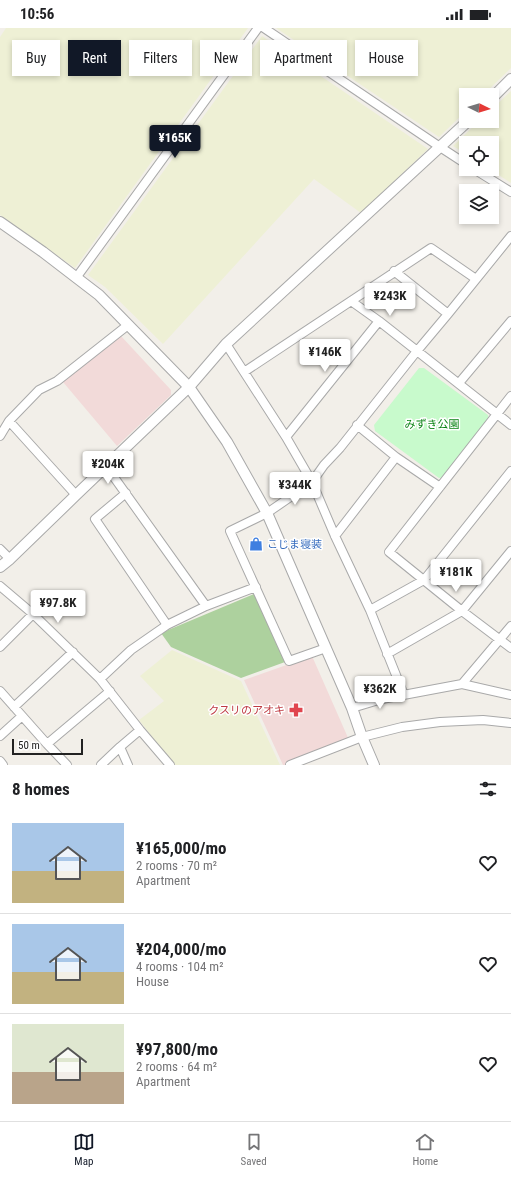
<!DOCTYPE html>
<meta charset="utf-8">
<style>
:root{--surface:#fff;--page:#f2f2f2;--text:#202124;--muted:#757577;--line:#e0e0e0;--accent:#111827}
body{margin:0;font-family:"Roboto Condensed","Noto Sans JP",sans-serif;background:var(--page);color:var(--text);height:100vh;display:flex;flex-direction:column;font-size:15px;white-space:nowrap}
*{box-sizing:border-box;margin:0}
p{font-size:13px;color:var(--muted)}
.icon{flex:none;width:22px;height:22px;fill:none;stroke:currentColor;stroke-width:2;stroke-linecap:round;stroke-linejoin:round}
.map{position:relative;height:737px;overflow:hidden}
.details{display:flex;flex-direction:column;background:var(--surface);flex:1}
.details>*{flex:none}
.top-card{position:absolute;left:12px;top:12px;width:487px;height:36px;display:flex;gap:8px}
.needle{width:26px;rotate:95deg}
.fabs{position:absolute;left:459px;top:60px;display:grid;gap:8px}
.fabs a{display:grid;place-items:center;width:40px;height:40px;border-radius:0px;background:var(--surface);box-shadow:0 2px 6px #0003;font-size:20px}
.scale{position:absolute;left:12px;bottom:10px;width:71px;box-sizing:border-box;padding-left:4px;border:2px solid #222;border-top:0;font-size:11px;line-height:14px;white-space:nowrap;color:#222;-webkit-text-stroke:3px #fff;paint-order:stroke}
.price{position:absolute;translate:-50% -34px;padding:0 9px;border-radius:4px;background:#fff;color:#222;font-size:13px;line-height:26px;filter:drop-shadow(0 1px 2px #0008)}
.price::after{content:'';position:absolute;left:50%;top:24px;width:12px;height:9px;margin-left:-6px;background:inherit;clip-path:polygon(0 0,100% 0,50% 100%)}
.price.active{background:var(--accent);color:#fff}
ul{padding:0;list-style:none}
li{display:flex;align-items:center;gap:12px;height:100px;padding:0 12px}
li+li{border-top:1px solid var(--line)}
li span{display:grid;place-items:center;flex:none;width:112px;height:80px;border-radius:0px;color:#555}
li>.icon{margin-inline-start:auto}
span .icon{width:48px;height:48px;fill:#fffc;stroke-width:1}
li b{font-size:17px}
h2{display:flex;justify-content:space-between;align-items:center;height:48px;padding:0 12px;font-size:17px}
.pill{padding:0 14px;border-radius:0px;background:var(--surface);box-shadow:0 2px 6px #0003;font-size:14px;line-height:36px}
.pill.active{background:var(--accent);color:#fff}
.status{display:flex;justify-content:space-between;align-items:center;height:28px;padding:0 20px;background:var(--surface);direction:ltr}
.status svg{height:11px;fill:currentColor}
.tabs{display:flex;justify-content:space-around;align-items:center;height:56px;border-top:1px solid var(--line);background:var(--surface);font-size:11px;color:var(--muted)}
.tabs a{display:grid;justify-items:center;gap:2px}
.tabs .active{color:var(--accent)}
.map>svg:first-child{display:block}
.commercial{fill:#f2dad9}
.farmland{fill:#eef0d5}
.forest{fill:#add19e}
.park{fill:#c8facc}
.lines{fill:none;stroke-linecap:round;stroke-linejoin:round}
.minor-casing{stroke:#a9a9a9;stroke-width:10}
.tertiary-casing{stroke:#a9a9a9;stroke-width:12}
.minor{stroke:#fff;stroke-width:8}
.tertiary{stroke:#fff;stroke-width:10}
.labels{text-anchor:middle;stroke-width:3;stroke-linejoin:round;paint-order:stroke}
.park-label{font-size:11px;fill:#0c8416;stroke:#fff}
.shop-label{font-size:11px;fill:#366cbe;stroke:#fff;text-anchor:start}
.health-label{font-size:11px;fill:#be3a42;stroke:#fff;text-anchor:end}
</style>
<div class="status"><b>10:56</b><svg viewBox="0 0 49 12"><path d="M0 12V9h3v3zM5 12V6h3v6zM10 12V3h3v9zM15 12V0h3v12zM26 1h20v11H26zM47 4h2v5h-2z"/></svg></div>
<div class="map">
<svg width="511" height="737" viewBox="0 0 511 737">
<rect width="100%" height="100%" fill="#f2efe9"/>
<path class="commercial" d="M121,308L171,362V367L117,418L63,354Z
M312,628L349,712L287,737H283L244,652Z"/>
<path class="farmland" d="M6,0H248L75,240L0,187V9Z
M276,0H511V40L483,67H466V83L439,109Z
M262,8L428,121L361,185L314,151L163,316L105,259L88,247Z
M511,63V155L489,141H492V115H466V126L453,118L479,93H492V81Z
M172,622L241,653L280,737H174L139,692L164,673L140,648Z"/>
<path class="forest" d="M254,566L285,634L241,650L171,619L161,605Z"/>
<path class="park" d="M419,340H424L488,387L489,392L444,449L439,450L375,403L374,397Z"/>
<g class="lines">
<g class="minor-casing">
<path id="minor" d="M264,0L440,119L466,136
M474,141L511,164
M394,243L448,286
M76,250L258,0
M351,273L379,293L511,397
M226,316L286,409L312,454L335,508L370,582L404,667
M244,344L431,220L476,251
M459,355L511,293
M511,368L389,524L462,583L511,620
M357,397L396,429L440,459
M0,408L9,393
M286,409L379,293
M106,438L206,578
M126,465L95,491L167,597
M76,467L9,393L39,362L57,353L128,297
M335,508L396,429
M0,521L10,531
M0,558L33,586L100,651L140,702L170,737
M370,582L424,552L511,443
M0,619L33,586
M326,620L289,633L230,503L267,485L312,454L324,437L340,420L417,323L448,286L511,208
M387,626L462,583L511,523
M100,651L131,622L167,597L206,578L256,559
M462,656L511,598
M0,663L47,716L67,737
M14,679L73,624
M352,680L382,671L462,656L511,667
M0,708L22,688
M47,716L110,663
M120,719L140,702
M0,733L3,737
M101,737L120,719L128,737
M290,737L362,709L402,699L440,694L483,692L511,695"/>
</g>
<g class="tertiary-casing">
<path id="tertiary" d="M492,70L511,51
M0,194L43,224L99,267L189,359L227,414L267,485L352,680L362,709L374,737
M0,539L10,531L76,467L189,359L226,316L468,93"/>
</g>
<use href="#minor" class="minor"/>
<use href="#tertiary" class="tertiary"/>
</g>
<defs>
<g id="shop-bare" transform="scale(1.08)"><path d="M-5-2.5h2.3a2.7 3.5 0 0 1 5.4 0H5L5.5 6h-11ZM-1.5-2.5h3a1.5 2.3 0 0 0-3 0Z" fill="#3f7fe0" stroke="#fff" stroke-width="2.5" paint-order="stroke"/></g>
<g id="pharmacy-bare" transform="scale(1.08)"><path d="M-2-6h4v4h4v4h-4v4h-4v-4h-4v-4h4Z" fill="#e0444e" stroke="#fff" stroke-width="2.5" paint-order="stroke"/></g>
</defs>
<g fill-rule="evenodd">
<use href="#shop-bare" x="256" y="516"/>
<use href="#pharmacy-bare" x="296" y="682"/>
</g>
<g class="labels">
<g class="park-label">
<text x="432" y="400">みずき公園</text>
</g>
<g class="shop-label">
<text x="267" y="520">こじま寝装</text>
</g>
<g class="health-label">
<text x="285" y="686">クスリのアオキ</text>
</g>
</g>
</svg>
<div class="fabs">
<a><svg class="needle" viewBox="-14 -14 28 28"><path d="M0-13l5 13h-10z" fill="#e53935"/><path d="M0 13l5-13h-10z" fill="#757577"/></svg></a>
<a><svg class="icon" aria-label="locate" viewBox="0 0 24 24"><circle cx="12" cy="12" r="6"/><path d="M12 2v4M12 18v4M2 12h4M18 12h4"/></svg></a>
<a><svg class="icon" aria-label="layers" viewBox="0 0 24 24"><path d="M12 4l9 5-9 5-9-5zM3 14l9 5 9-5"/></svg></a>
</div>
<div class="scale">50 m</div>
<b class="price active" style="left:175px;top:131px">¥165K</b>
<b class="price" style="left:390px;top:289px">¥243K</b>
<b class="price" style="left:325px;top:345px">¥146K</b>
<b class="price" style="left:108px;top:457px">¥204K</b>
<b class="price" style="left:295px;top:478px">¥344K</b>
<b class="price" style="left:456px;top:565px">¥181K</b>
<b class="price" style="left:58px;top:596px">¥97.8K</b>
<b class="price" style="left:380px;top:682px">¥362K</b>
<div class="top-card">
<a class="pill">Buy</a>
<a class="pill active">Rent</a>
<a class="pill">Filters</a>
<a class="pill">New</a>
<a class="pill">Apartment</a>
<a class="pill">House</a>
</div>
</div>
<section class="details">
<h2>8 homes<svg class="icon" aria-label="filters" viewBox="0 0 24 24"><path d="M4 7h16M4 17h16"/><circle cx="9" cy="7" r="2"/><circle cx="15" cy="17" r="2"/></svg></h2>
<ul>
<li><span style="background:linear-gradient(#a9c7e8 60%,#c2b280 0)"><svg class="icon" aria-label="home" viewBox="0 0 24 24"><path d="M3 11l9-7 9 7M6 9v11h12V9"/></svg></span><div><b>¥165,000/mo</b><p>2 rooms · 70 m²</p><p>Apartment</p></div><svg class="icon" aria-label="heart" viewBox="0 0 24 24"><path d="M12 20l-8-8c-3-5 5-10 8-4 3-6 11-1 8 4z"/></svg></li>
<li><span style="background:linear-gradient(#a9c7e8 60%,#c2b280 0)"><svg class="icon" aria-label="home" viewBox="0 0 24 24"><path d="M3 11l9-7 9 7M6 9v11h12V9"/></svg></span><div><b>¥204,000/mo</b><p>4 rooms · 104 m²</p><p>House</p></div><svg class="icon" aria-label="heart" viewBox="0 0 24 24"><path d="M12 20l-8-8c-3-5 5-10 8-4 3-6 11-1 8 4z"/></svg></li>
<li><span style="background:linear-gradient(#dfe7d0 60%,#b9a48a 0)"><svg class="icon" aria-label="home" viewBox="0 0 24 24"><path d="M3 11l9-7 9 7M6 9v11h12V9"/></svg></span><div><b>¥97,800/mo</b><p>2 rooms · 64 m²</p><p>Apartment</p></div><svg class="icon" aria-label="heart" viewBox="0 0 24 24"><path d="M12 20l-8-8c-3-5 5-10 8-4 3-6 11-1 8 4z"/></svg></li>
</ul>
</section>
<nav class="tabs">
<a class="active"><svg class="icon" aria-label="map" viewBox="0 0 24 24"><path d="M3 6l6-2 6 2 6-2v14l-6 2-6-2-6 2zM9 4v14M15 6v14"/></svg>Map</a>
<a><svg class="icon" aria-label="saved" viewBox="0 0 24 24"><path d="M7 4h10v16l-5-4-5 4z"/></svg>Saved</a>
<a><svg class="icon" aria-label="home" viewBox="0 0 24 24"><path d="M3 11l9-7 9 7M6 9v11h12V9"/></svg>Home</a>
</nav>
